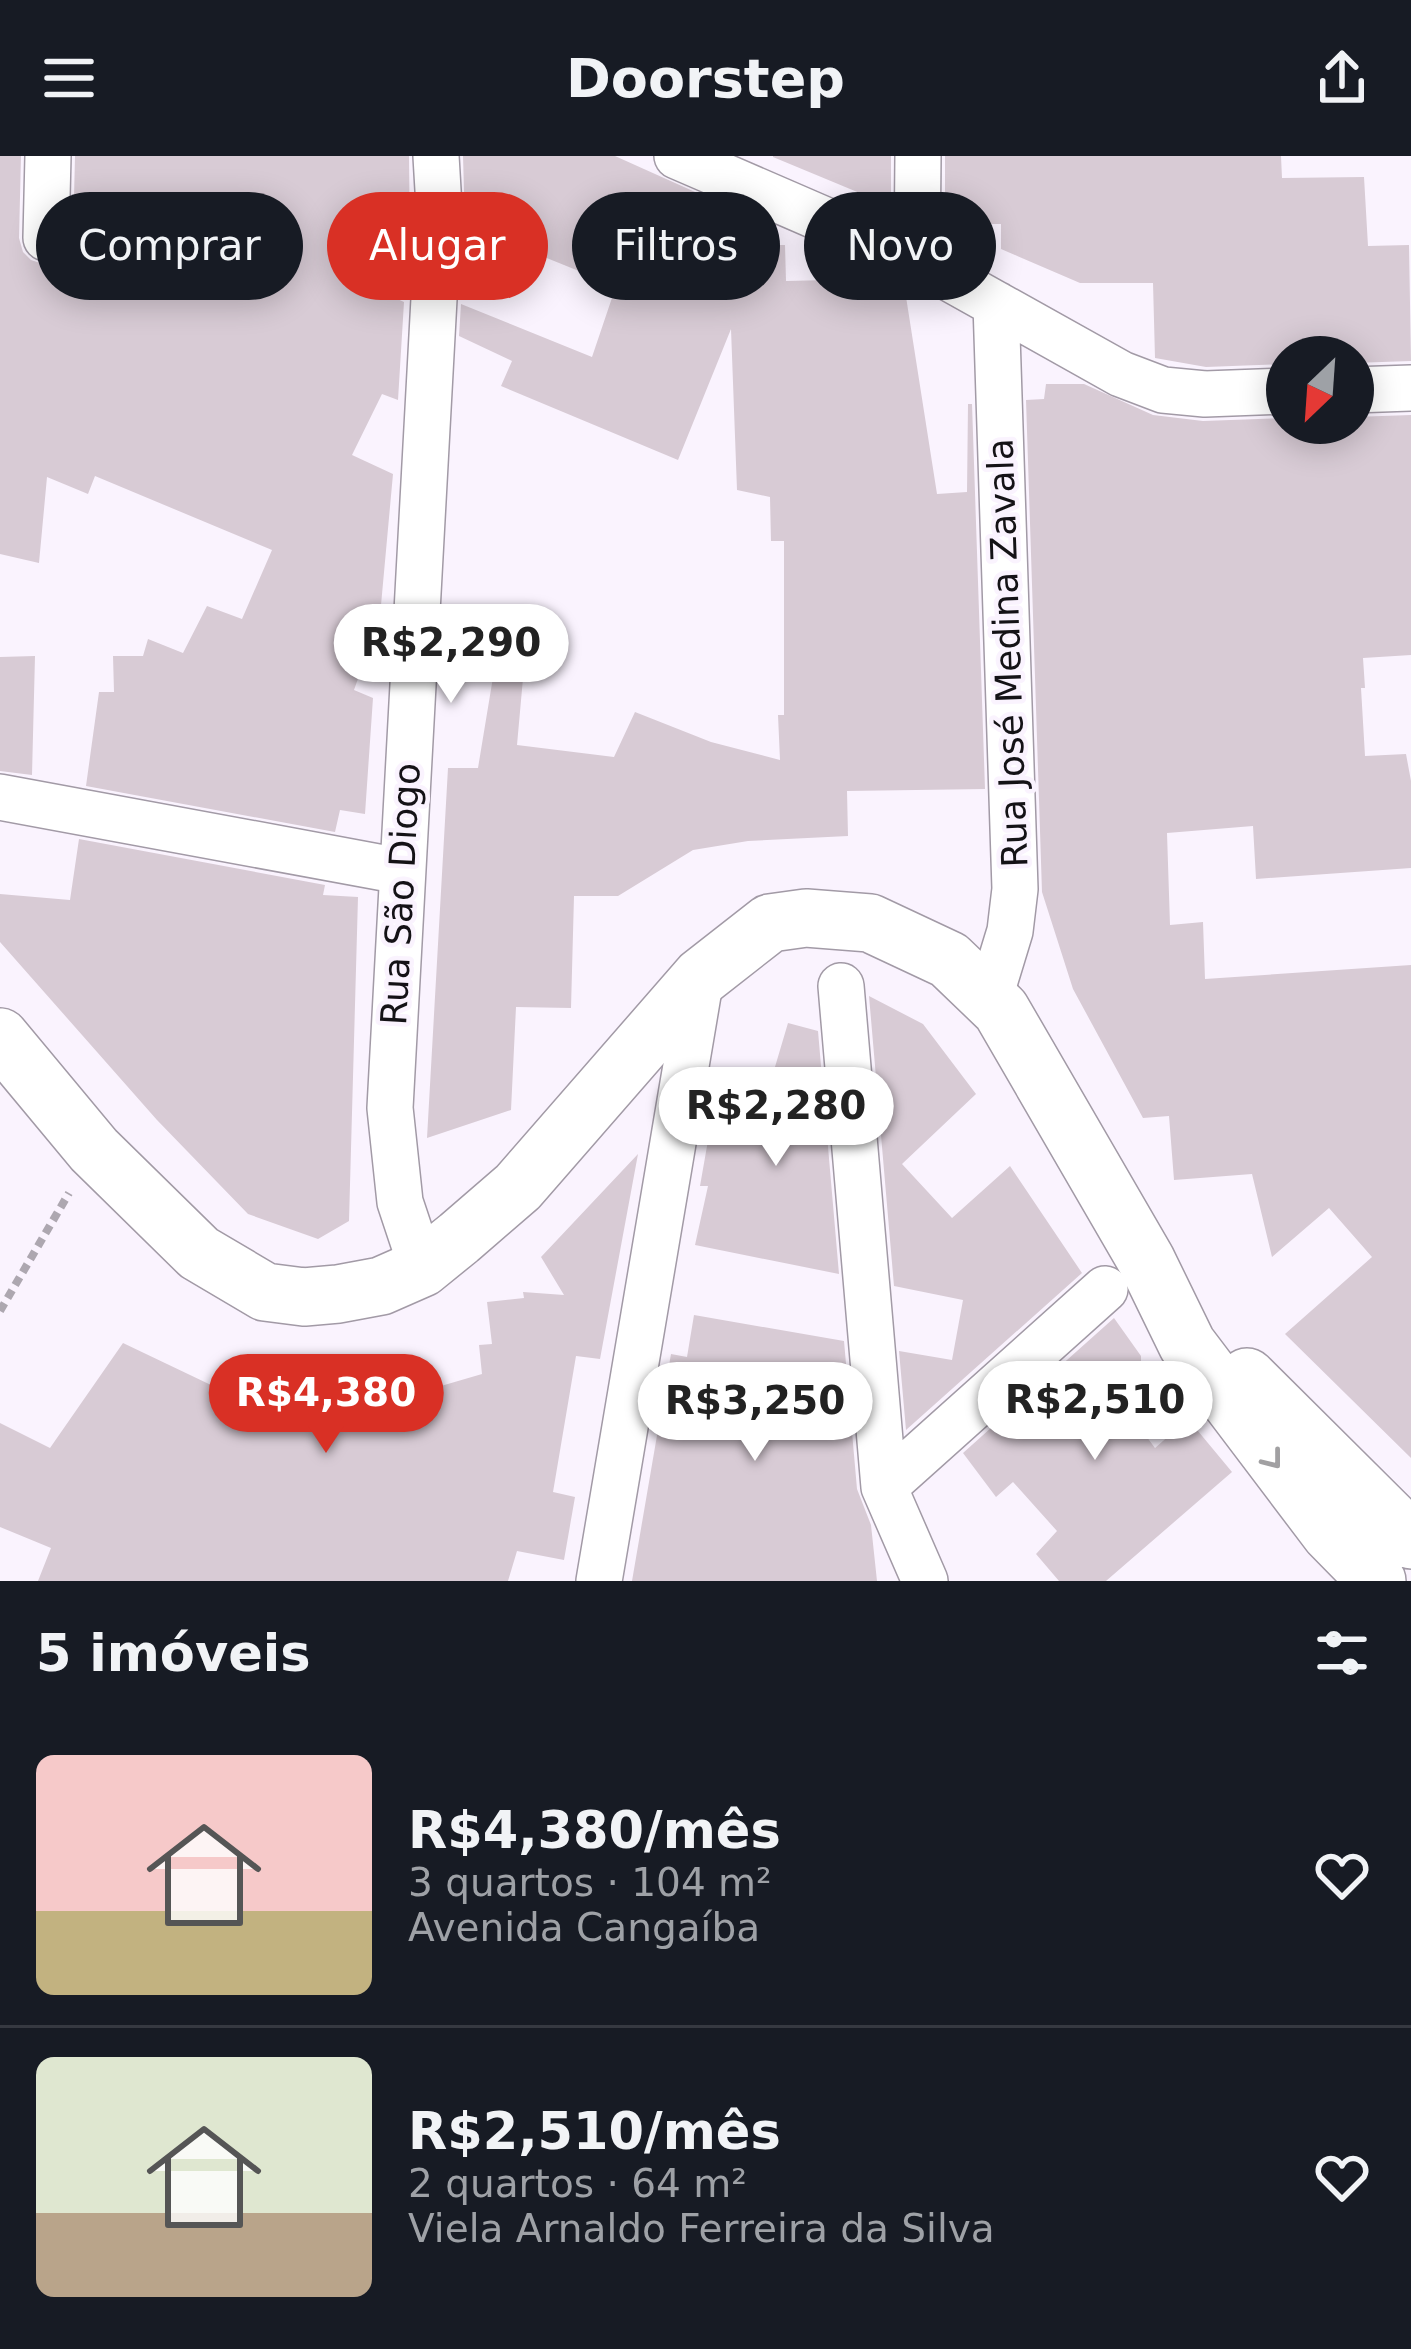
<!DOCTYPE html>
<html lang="pt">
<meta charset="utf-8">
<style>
:root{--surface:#171b24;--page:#242831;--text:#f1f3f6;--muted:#9ea1a6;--line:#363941;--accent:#d93025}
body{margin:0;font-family:"DejaVu Sans",sans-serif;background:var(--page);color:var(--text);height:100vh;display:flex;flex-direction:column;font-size:45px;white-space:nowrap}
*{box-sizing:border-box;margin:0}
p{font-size:39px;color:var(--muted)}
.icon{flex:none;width:66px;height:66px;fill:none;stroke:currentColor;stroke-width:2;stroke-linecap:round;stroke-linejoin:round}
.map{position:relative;height:1425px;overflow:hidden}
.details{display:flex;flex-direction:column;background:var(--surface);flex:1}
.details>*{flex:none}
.guide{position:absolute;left:36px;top:36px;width:1341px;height:108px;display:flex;gap:24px}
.needle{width:78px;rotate:205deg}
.tools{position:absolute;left:1266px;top:180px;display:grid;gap:24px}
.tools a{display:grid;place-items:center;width:108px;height:108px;border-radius:50%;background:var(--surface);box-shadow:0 6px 30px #0003;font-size:60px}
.price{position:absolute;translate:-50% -102px;padding:0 27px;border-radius:42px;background:#fff;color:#222;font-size:39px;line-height:78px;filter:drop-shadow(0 3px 6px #0008)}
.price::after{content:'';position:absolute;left:50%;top:72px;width:36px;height:27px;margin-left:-18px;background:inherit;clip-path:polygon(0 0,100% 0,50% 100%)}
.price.selected{background:var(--accent);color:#fff}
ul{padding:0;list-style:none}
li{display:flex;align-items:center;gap:36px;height:300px;padding:0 36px}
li+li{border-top:3px solid var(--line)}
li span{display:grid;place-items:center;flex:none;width:336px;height:240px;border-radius:18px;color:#555}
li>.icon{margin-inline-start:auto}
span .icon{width:144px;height:144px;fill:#fffc;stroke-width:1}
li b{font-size:51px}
h2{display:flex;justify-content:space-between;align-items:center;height:144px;padding:0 36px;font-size:51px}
.tag{padding:0 42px;border-radius:54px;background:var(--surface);box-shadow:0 6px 30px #0003;font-size:42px;line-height:108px}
.tag.selected{background:var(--accent);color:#fff}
header{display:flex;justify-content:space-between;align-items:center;height:156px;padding:0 36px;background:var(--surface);font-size:54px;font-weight:600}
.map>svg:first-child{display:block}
.building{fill:#d8cbd5}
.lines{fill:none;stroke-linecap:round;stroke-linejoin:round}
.minor-casing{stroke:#a29aa6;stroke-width:48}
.major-casing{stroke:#a29aa6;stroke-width:60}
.path{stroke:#ada7b0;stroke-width:8;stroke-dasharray:9 6;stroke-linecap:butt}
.minor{stroke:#fff;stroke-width:45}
.major{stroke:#fff;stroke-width:57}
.oneway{stroke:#a1a0a2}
.labels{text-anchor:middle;stroke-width:9;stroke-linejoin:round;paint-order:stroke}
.street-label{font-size:36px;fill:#141216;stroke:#faf3fe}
</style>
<header><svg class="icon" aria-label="menu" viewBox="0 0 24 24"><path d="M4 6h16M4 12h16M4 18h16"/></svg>Doorstep<svg class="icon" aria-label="share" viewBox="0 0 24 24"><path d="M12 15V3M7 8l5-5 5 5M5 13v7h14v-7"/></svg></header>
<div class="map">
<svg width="1411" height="1425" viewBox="0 0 1411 1425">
<rect width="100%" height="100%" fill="#faf3fe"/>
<path class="building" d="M0,0H21L19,82L23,96L31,104L46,109L58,106L68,97L73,84L75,0H409L410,96L393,141L404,146L398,244L382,238L352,299L393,318L380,460L354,534L373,542L365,658L340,654L335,676L86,630L99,536H114L113,500H143L148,483L183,497L207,450L242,463L272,394L95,320L88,338L47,321L39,407L0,398Z
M463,0H615L753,62V89H785L786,125L830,124V131L904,128L937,338L967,336L968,248H972L985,633L847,635L848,680L748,685L693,694L618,740H574L571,852L516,851L511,954L427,982L448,612H478L497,497L525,500L517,589L614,601L635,556L711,586L780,604L778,559H784V385H771L770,341L737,334L731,173L678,304L501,230L512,205L459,180L461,148L592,201L616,130L465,69Z
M773,0H891V50L773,1Z
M945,0H1281L1282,22L1364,21L1368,90L1409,89L1411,205L1353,207V201H1287V208L1206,211L1155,202L1153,127H1080L1001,93V68H968L969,46L945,45Z
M1046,228H1084L1153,259L1203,265L1287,262V267H1353V261L1411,259V499L1363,502L1365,532H1361L1365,600L1406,598L1411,625V712L1256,723L1253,670L1167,677L1170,769L1203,766L1205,823L1411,809V1302L1285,1178L1372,1101L1329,1052L1272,1101L1252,1018L1174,1024L1169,960L1143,962L1073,833L1042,736L1026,244L1044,243Z
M35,500L32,619L0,615V501Z
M79,683L325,729L323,739L358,741L349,1065L318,1083L248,1058L157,964L0,786V738L70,744Z
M869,840L923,868L976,938L902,1008L952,1062L1010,1010L1082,1117L906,1274L899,1195L952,1204L963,1144L894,1130Z
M788,867L818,875L839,1118L695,1089L708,1030H700L710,973L737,978L742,946L764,948Z
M638,998L600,1203L576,1200L553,1336L575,1341L564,1404L517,1395L508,1425H38L51,1392L0,1371V1267L50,1292L123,1187L211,1229L215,1220L261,1232L267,1207L334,1215V1222L398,1223L400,1242L482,1218L479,1189L492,1188L487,1146L524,1142L523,1136L564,1139L541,1101Z
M694,1159L844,1185L857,1333L871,1369L877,1425H632L671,1198L687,1201Z
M1114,1162L1141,1200V1213L1114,1237L1155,1292L1188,1263L1232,1316L1106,1425H1059L1036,1398L1057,1375L1013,1326L996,1341L963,1297Z"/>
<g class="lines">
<g class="minor-casing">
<path id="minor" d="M677,0L917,104L1121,218L1163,234L1205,238L1287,235
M46,82L48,0
M917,104L918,0
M1353,234L1411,232
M0,641L400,715
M841,830L884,1331L925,1425
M989,844L1010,775L1015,733L996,148
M422,1112L400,1046L390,952L439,51L436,0
M884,1331L1105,1133
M599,1425L701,821"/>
</g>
<g class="major-casing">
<path id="major" d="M0,881L94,994L199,1097L265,1136L304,1141L338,1138L381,1130L422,1112L459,1082L518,1031L701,821L770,767L806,762L870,767L949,804L1001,854L1146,1104L1187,1188L1330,1377L1377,1425
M1247,1221L1411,1384"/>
</g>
<path class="path" d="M0,1155L69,1037"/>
<use href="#minor" class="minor"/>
<use href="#major" class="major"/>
</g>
<defs><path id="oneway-chevron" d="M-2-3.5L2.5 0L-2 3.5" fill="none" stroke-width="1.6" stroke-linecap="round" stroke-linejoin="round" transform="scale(3)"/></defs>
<use class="oneway" href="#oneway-chevron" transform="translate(1273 1304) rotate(52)"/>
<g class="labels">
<g class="street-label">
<text transform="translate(1007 497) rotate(-92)" y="13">Rua José Medina Zavala</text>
<text transform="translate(400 738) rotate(-87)" y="13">Rua São Diogo</text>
</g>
</g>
</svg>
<div class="tools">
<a><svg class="needle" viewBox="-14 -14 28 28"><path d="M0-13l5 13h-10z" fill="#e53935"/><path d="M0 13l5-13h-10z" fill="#9ea1a6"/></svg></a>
</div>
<b class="price" style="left:451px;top:550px">R$2,290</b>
<b class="price" style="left:776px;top:1013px">R$2,280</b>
<b class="price selected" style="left:326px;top:1300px">R$4,380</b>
<b class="price" style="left:1095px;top:1307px">R$2,510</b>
<b class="price" style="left:755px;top:1308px">R$3,250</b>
<div class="guide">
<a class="tag">Comprar</a>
<a class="tag selected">Alugar</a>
<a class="tag">Filtros</a>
<a class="tag">Novo</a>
</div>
</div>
<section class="details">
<h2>5 imóveis<svg class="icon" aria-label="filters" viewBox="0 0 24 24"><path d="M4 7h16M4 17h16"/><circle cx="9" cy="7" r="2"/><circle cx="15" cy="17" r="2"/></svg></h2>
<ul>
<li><span style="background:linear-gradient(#f6c9c9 65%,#c2b280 0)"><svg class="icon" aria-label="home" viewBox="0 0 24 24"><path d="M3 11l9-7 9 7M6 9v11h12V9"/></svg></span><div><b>R$4,380/mês</b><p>3 quartos · 104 m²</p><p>Avenida Cangaíba</p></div><svg class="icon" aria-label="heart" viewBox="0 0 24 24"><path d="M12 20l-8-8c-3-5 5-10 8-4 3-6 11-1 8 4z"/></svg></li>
<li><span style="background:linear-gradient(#dfe7d0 65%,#b9a48a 0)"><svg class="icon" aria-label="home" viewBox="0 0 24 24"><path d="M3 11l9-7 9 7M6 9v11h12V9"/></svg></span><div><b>R$2,510/mês</b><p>2 quartos · 64 m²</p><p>Viela Arnaldo Ferreira da Silva</p></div><svg class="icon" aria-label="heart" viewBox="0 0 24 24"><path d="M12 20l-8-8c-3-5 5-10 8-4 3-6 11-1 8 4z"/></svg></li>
</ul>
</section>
